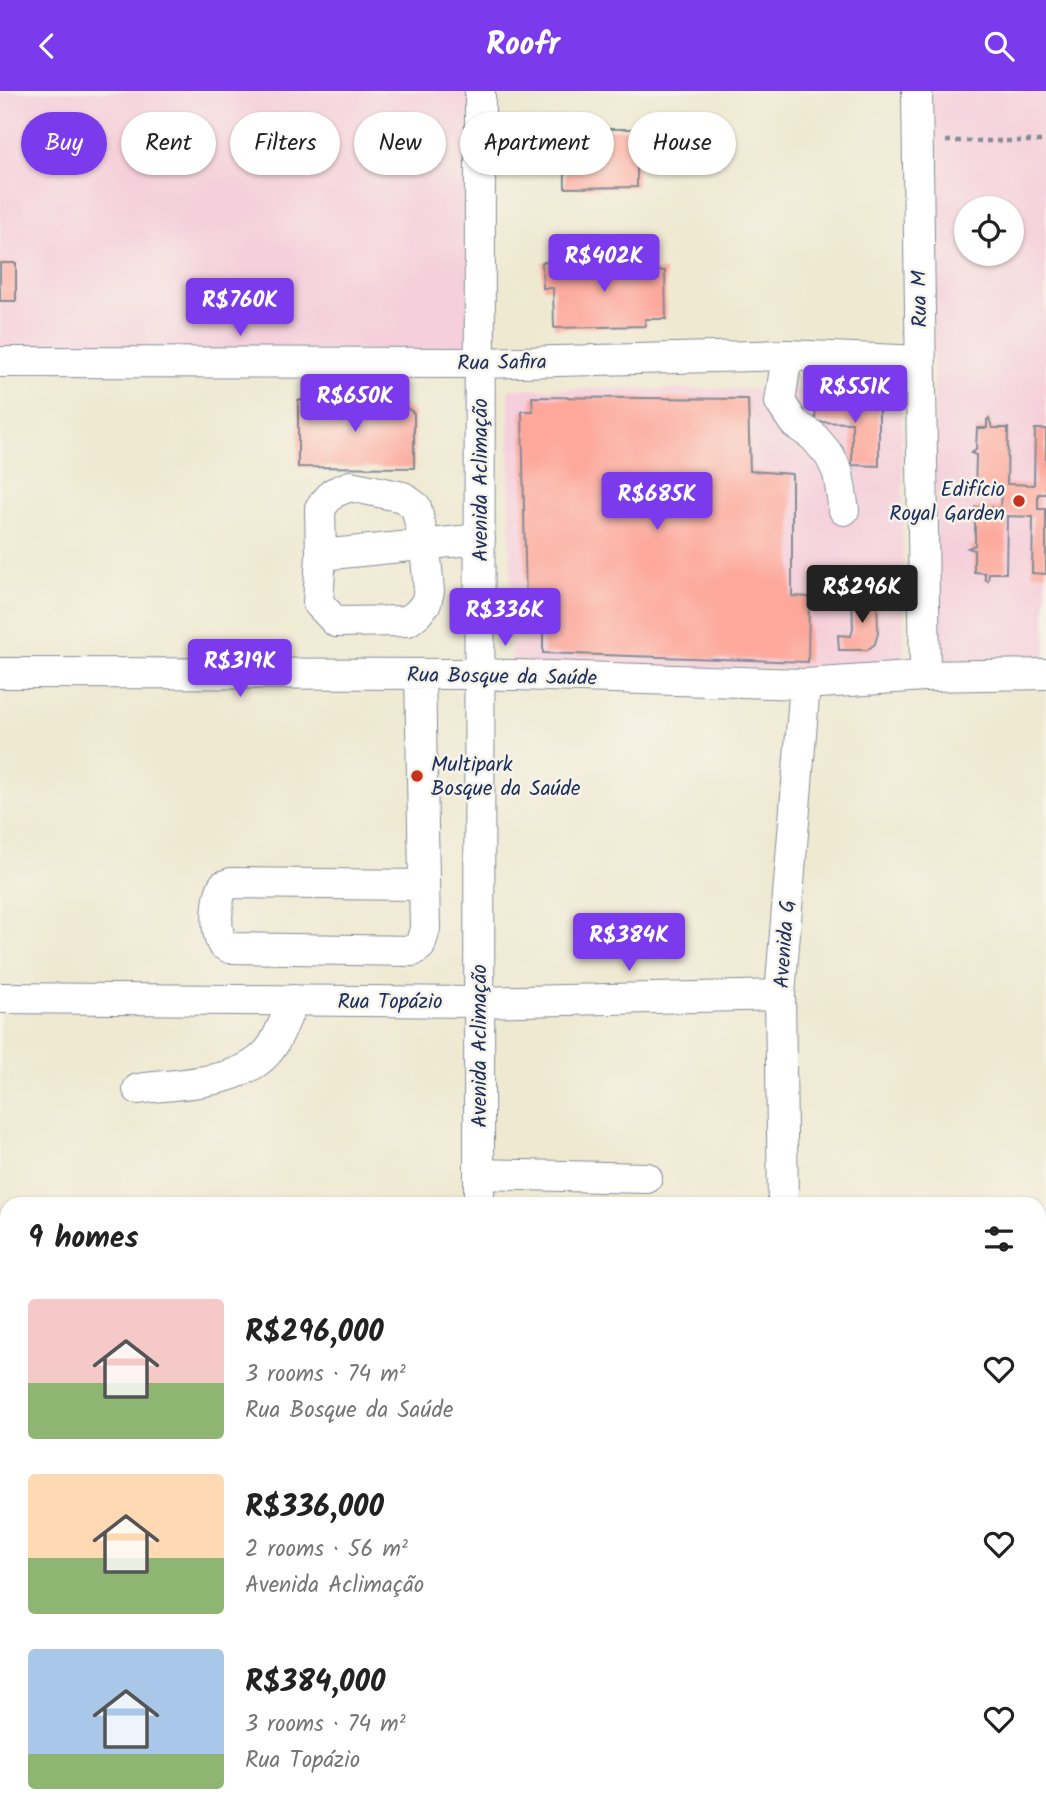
<!DOCTYPE html>
<meta charset="utf-8">
<style>
:root{--surface:#fff;--page:#f6f6f6;--text:#222;--muted:#767676;--accent:#7c3aed}
body{margin:0;font-family:Kalam,sans-serif;background:var(--page);color:var(--text);height:100vh;display:flex;flex-direction:column;font-size:26px;white-space:nowrap}
*{box-sizing:border-box;margin:0}
p{font-size:23px;color:var(--muted)}
.icon{flex:none;width:38px;height:38px;fill:none;stroke:currentColor;stroke-width:2;stroke-linecap:round;stroke-linejoin:round}
.map{position:relative;flex:1;overflow:hidden}
.panel{position:absolute;left:0px;top:1106px;width:1046px;height:623px;display:flex;flex-direction:column;background:var(--surface);border-radius:21px 21px 0 0;box-shadow:0 2px 5px #0004}
.panel>*{flex:none}
.hud{position:absolute;left:21px;top:21px;width:1004px;height:63px;display:flex;gap:14px}
.controls{position:absolute;left:954px;top:105px;display:grid;gap:14px}
.controls a{display:grid;place-items:center;width:70px;height:70px;border-radius:50%;background:var(--surface);box-shadow:0 2px 5px #0004;font-size:35px}
.price{position:absolute;translate:-50% -60px;padding:0 16px;border-radius:7px;background:var(--accent);color:#fff;font-size:23px;line-height:46px;filter:drop-shadow(0 2px 4px #0008)}
.price::after{content:'';position:absolute;left:50%;top:42px;width:21px;height:16px;margin-left:-10px;background:inherit;clip-path:polygon(0 0,100% 0,50% 100%)}
.price.current{background:#222;color:#fff}
ul{padding:0;list-style:none}
li{display:flex;align-items:center;gap:21px;height:175px;padding:0 28px}
li span{display:grid;place-items:center;flex:none;width:196px;height:140px;border-radius:7px;color:#555}
li>.icon{margin-inline-start:auto}
span .icon{width:84px;height:84px;fill:#fffc;stroke-width:1}
li b{font-size:30px}
h2{display:flex;justify-content:space-between;align-items:center;height:84px;padding:0 28px;font-size:30px}
.pill{padding:0 24px;border-radius:32px;background:var(--surface);box-shadow:0 2px 5px #0004;font-size:24px;line-height:63px}
.pill.current{background:var(--accent);color:#fff}
header{display:flex;justify-content:space-between;align-items:center;height:91px;padding:0 28px;background:var(--accent);color:#fff;font-size:32px;font-weight:700}
.map>svg:first-child{display:block}
.built{fill:#f5cfdb;fill-rule:evenodd}
.building{fill:#fda89b}
.lines{fill:none;stroke-linecap:round;stroke-linejoin:round}
.minor-casing{stroke:#858c98;stroke-width:32}
.path{stroke:#858c98;stroke-width:4.5;stroke-dasharray:5 5;stroke-linecap:butt}
.minor{stroke:#fff;stroke-width:30}
.poi-dot{fill:#c8321e;stroke:#f7f3e8;stroke-width:2.5}
.labels{text-anchor:middle;stroke-width:5;stroke-linejoin:round;paint-order:stroke}
.street-label{font-size:21px;fill:#1b2f5e;stroke:#f7f3e8}
.poi-label{font-size:21px;fill:#1b2f5e;stroke:#f7f3e8;text-anchor:end}
</style>
<header><svg class="icon" aria-label="back" viewBox="0 0 24 24"><path d="M15 5l-7 7 7 7"/></svg>Roofr<svg class="icon" aria-label="search" viewBox="0 0 24 24"><circle cx="10" cy="10" r="6"/><path d="M15 15l6 6"/></svg></header>
<div class="map">
<svg width="1046" height="1729" viewBox="0 0 1046 1729">
<rect width="100%" height="100%" fill="#f7f3e8"/>
<filter id="ink" filterUnits="userSpaceOnUse"><feTurbulence type="fractalNoise" baseFrequency=".0143" numOctaves="2"/><feDisplacementMap in="SourceGraphic" scale="14" xChannelSelector="R" yChannelSelector="G"/><feConvolveMatrix kernelMatrix="1 2 1 2 8 2 1 2 1" color-interpolation-filters="sRGB"/></filter>
<filter id="wash" filterUnits="userSpaceOnUse"><feTurbulence type="fractalNoise" baseFrequency=".00686" numOctaves="4" result="noise"/><feDisplacementMap in="SourceGraphic" scale="28" xChannelSelector="R" yChannelSelector="G"/><feGaussianBlur stdDeviation="1.57" result="paint"/><feColorMatrix in="noise" values="0 0 0 0 0 0 0 0 0 0 0 0 0 0 0 0 0 1.4 0 .05"/><feComposite in="paint" operator="in"/></filter>
<g filter="url(#wash)">
<rect width="100%" height="100%" fill="#efe9d1"/>
<path class="built" d="M0,0H469V260L0,258Z
M931,0H1046V573H937ZM966,117H1012V163H966Z
M509,298H902L904,577H511Z"/>
<g id="blocks">
<path class="building" d="M564,38H637V96L565,97Z
M588,170L589,175L648,174V180H665L666,228H645L646,235L554,237L553,197H543L542,171Z
M0,172H16V210H0Z
M532,306L748,308L750,380L792,383V505L809,506L808,571L543,562V516L526,515L522,320H533Z
M816,308H879V375L852,374V332L815,331Z
M298,309L397,310L414,322V377L298,376Z
M989,327L992,337H1008L1007,393L1034,394L1035,338H1046V403H1038V418H1046V483L1032,482L1033,426L1007,425L1006,482H989L988,490L985,488V482L974,481V459L968,457L975,454V416L1000,417L1001,402H975L976,364L971,362L976,359L977,337H987V329Z
M877,505L878,542L875,553L867,559H839L838,544L851,545L853,538L852,506Z"/>
</g>
</g>
<g filter="url(#ink)">
<use href="#blocks" fill-opacity="0" stroke="#858c98" stroke-width="2"/>
<g class="lines">
<g class="minor-casing">
<path id="minor" d="M917,0L925,585
M787,264L780,311L794,332L813,345L830,365L838,382L844,419
M0,271L480,272L787,264L920,270
M350,395L403,406L416,416L425,455L429,500L426,512L418,522L408,530L336,531L318,512L321,464L320,417L333,402Z
M321,464L480,448
M0,582L480,583L805,593L925,585L1046,583
M420,583L425,838L420,855L413,860L230,857L222,853C215,839 216,810 223,795L231,792L422,794
M0,907L479,911L780,904
M138,998C180,992 248,994 273,954C281,940 287,924 294,909
M479,1083L647,1087
M479,1113L480,0
M783,1113L780,904L805,593
M0,1217H7
M0,1534H7
M1040,1538H1046
M490,1722V1729
M801,1722L802,1729"/>
</g>
<path class="path" d="M946,50H1046"/>
<use href="#minor" class="minor"/>
</g>
</g>
<g class="poi-dot">
<circle cx="1019" cy="410" r="7"/>
<circle cx="417" cy="685" r="7"/>
</g>
<g class="labels">
<g class="street-label">
<text transform="translate(919 208) rotate(-91)" y="7">Rua M</text>
<text transform="translate(502 271) rotate(-1)" y="7">Rua Safira</text>
<text transform="translate(480 389) rotate(-90)" y="7">Avenida Aclimação</text>
<text transform="translate(502 585) rotate(1)" y="7">Rua Bosque da Saúde</text>
<text transform="translate(784 853) rotate(-86)" y="7">Avenida G</text>
<text x="390" y="917">Rua Topázio</text>
<text transform="translate(479 955) rotate(-90)" y="7">Avenida Aclimação</text>
</g>
<g class="poi-label">
<text x="1005" y="405">Edifício<tspan x="1005" dy="24">Royal Garden</tspan></text>
<text x="431" y="680" text-anchor="start">Multipark<tspan x="431" dy="24">Bosque da Saúde</tspan></text>
</g>
</g>
</svg>
<div class="controls">
<a><svg class="icon" aria-label="locate" viewBox="0 0 24 24"><circle cx="12" cy="12" r="6"/><path d="M12 2v4M12 18v4M2 12h4M18 12h4"/></svg></a>
</div>
<b class="price" style="left:604px;top:203px">R$402K</b>
<b class="price" style="left:240px;top:247px">R$760K</b>
<b class="price" style="left:855px;top:334px">R$551K</b>
<b class="price" style="left:355px;top:343px">R$650K</b>
<b class="price" style="left:657px;top:441px">R$685K</b>
<b class="price current" style="left:862px;top:534px">R$296K</b>
<b class="price" style="left:505px;top:557px">R$336K</b>
<b class="price" style="left:240px;top:608px">R$319K</b>
<b class="price" style="left:629px;top:882px">R$384K</b>
<div class="hud">
<a class="pill current">Buy</a>
<a class="pill">Rent</a>
<a class="pill">Filters</a>
<a class="pill">New</a>
<a class="pill">Apartment</a>
<a class="pill">House</a>
</div>
<section class="panel">
<h2>9 homes<svg class="icon" aria-label="filters" viewBox="0 0 24 24"><path d="M4 7h16M4 17h16"/><circle cx="9" cy="7" r="2"/><circle cx="15" cy="17" r="2"/></svg></h2>
<ul>
<li><span style="background:linear-gradient(#f6c9c9 60%,#8fb573 0)"><svg class="icon" aria-label="home" viewBox="0 0 24 24"><path d="M3 11l9-7 9 7M6 9v11h12V9"/></svg></span><div><b>R$296,000</b><p>3 rooms · 74 m²</p><p>Rua Bosque da Saúde</p></div><svg class="icon" aria-label="heart" viewBox="0 0 24 24"><path d="M12 20l-8-8c-3-5 5-10 8-4 3-6 11-1 8 4z"/></svg></li>
<li><span style="background:linear-gradient(#ffd9b3 60%,#8fb573 0)"><svg class="icon" aria-label="home" viewBox="0 0 24 24"><path d="M3 11l9-7 9 7M6 9v11h12V9"/></svg></span><div><b>R$336,000</b><p>2 rooms · 56 m²</p><p>Avenida Aclimação</p></div><svg class="icon" aria-label="heart" viewBox="0 0 24 24"><path d="M12 20l-8-8c-3-5 5-10 8-4 3-6 11-1 8 4z"/></svg></li>
<li><span style="background:linear-gradient(#a9c7e8 75%,#8fb573 0)"><svg class="icon" aria-label="home" viewBox="0 0 24 24"><path d="M3 11l9-7 9 7M6 9v11h12V9"/></svg></span><div><b>R$384,000</b><p>3 rooms · 74 m²</p><p>Rua Topázio</p></div><svg class="icon" aria-label="heart" viewBox="0 0 24 24"><path d="M12 20l-8-8c-3-5 5-10 8-4 3-6 11-1 8 4z"/></svg></li>
</ul>
</section>
</div>
